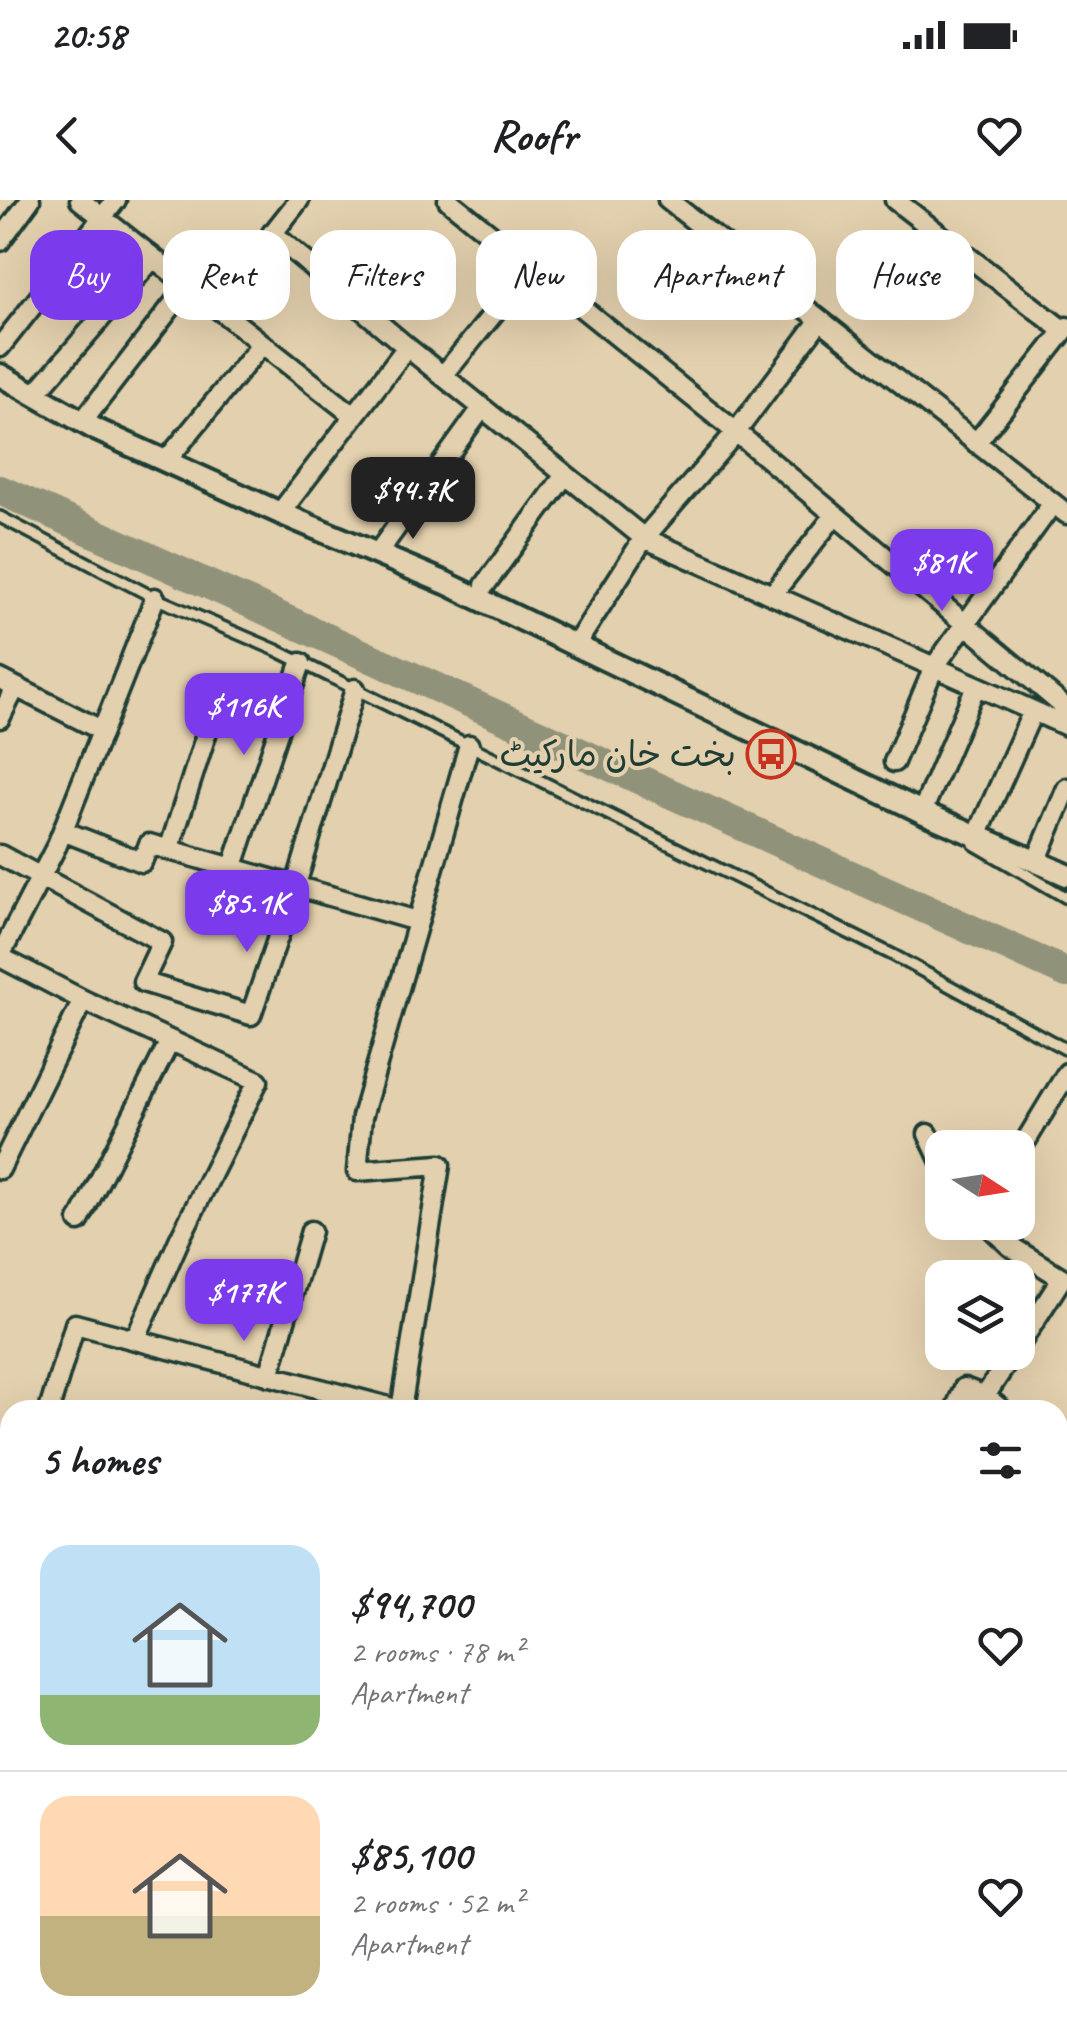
<!DOCTYPE html>
<meta charset="utf-8">
<style>
:root{--surface:#fff;--page:#f6f6f6;--text:#202124;--muted:#757577;--line:#e0e0e0;--accent:#7c3aed}
body{margin:0;font-family:Caveat,"Playpen Sans Arabic",sans-serif;background:var(--page);color:var(--text);height:100vh;display:flex;flex-direction:column;font-size:38px;white-space:nowrap}
*{box-sizing:border-box;margin:0}
p{font-size:32px;color:var(--muted)}
.icon{flex:none;width:55px;height:55px;fill:none;stroke:currentColor;stroke-width:2;stroke-linecap:round;stroke-linejoin:round}
.map{position:relative;flex:1;overflow:hidden}
.sheet{position:absolute;left:0px;top:1200px;width:1068px;height:642px;display:flex;flex-direction:column;background:var(--surface);border-radius:30px 30px 0 0;box-shadow:0 10px 40px #0002}
.sheet>*{flex:none}
.top-card{position:absolute;left:30px;top:30px;width:1008px;height:90px;display:flex;gap:20px}
.needle{width:65px;rotate:102deg}
.buttons{position:absolute;left:925px;top:930px;display:grid;gap:20px}
.buttons a{display:grid;place-items:center;width:110px;height:110px;border-radius:20px;background:var(--surface);box-shadow:0 10px 40px #0002;font-size:50px}
.price{position:absolute;translate:-50% -85px;padding:0 22px;border-radius:20px;background:var(--accent);color:#fff;font-size:32px;line-height:65px;filter:drop-shadow(0 2px 5px #0008)}
.price::after{content:'';position:absolute;left:50%;top:60px;width:30px;height:22px;margin-left:-15px;background:inherit;clip-path:polygon(0 0,100% 0,50% 100%)}
.price.active{background:#222;color:#fff}
ul{padding:0;list-style:none}
li{display:flex;align-items:center;gap:30px;height:250px;padding:0 40px}
li+li{border-top:2px solid var(--line)}
li span{display:grid;place-items:center;flex:none;width:280px;height:200px;border-radius:30px;color:#555}
li>.icon{margin-inline-start:auto}
span .icon{width:120px;height:120px;fill:#fffc;stroke-width:1}
li b{font-size:42px}
h2{display:flex;justify-content:space-between;align-items:center;height:120px;padding:0 40px;font-size:42px}
.pill{padding:0 35px;border-radius:30px;background:var(--surface);box-shadow:0 10px 40px #0002;font-size:35px;line-height:90px}
.pill.active{background:var(--accent);color:#fff}
.status{display:flex;justify-content:space-between;align-items:center;height:70px;padding:0 50px;background:var(--surface);direction:ltr}
.status svg{height:28px;fill:currentColor}
header{display:flex;justify-content:space-between;align-items:center;height:130px;padding:0 40px;background:var(--surface);font-size:45px;font-weight:600}
.map>svg:first-child{display:block}
.lines{fill:none;stroke-linecap:round;stroke-linejoin:round}
.river{stroke:#90937a;stroke-width:30}
.service-casing{stroke:#1f3d34;stroke-width:16}
.minor-casing{stroke:#1f3d34;stroke-width:25}
.tertiary-casing{stroke:#1f3d34;stroke-width:28}
.service{stroke:#e3d0ae;stroke-width:9}
.minor{stroke:#e3d0ae;stroke-width:18}
.tertiary{stroke:#e3d0ae;stroke-width:20}
.labels{text-anchor:middle;stroke-width:8;stroke-linejoin:round;paint-order:stroke}
.poi-label{font-size:35px;fill:#1f3d34;stroke:#e3d0ae;text-anchor:end}
</style>
<div class="status"><b>20:58</b><svg viewBox="0 0 49 12"><path d="M0 12V9h3v3zM5 12V6h3v6zM10 12V3h3v9zM15 12V0h3v12zM26 1h20v11H26zM47 4h2v5h-2z"/></svg></div>
<header><svg class="icon" aria-label="back" viewBox="0 0 24 24"><path d="M15 5l-7 7 7 7"/></svg>Roofr<svg class="icon" aria-label="heart" viewBox="0 0 24 24"><path d="M12 20l-8-8c-3-5 5-10 8-4 3-6 11-1 8 4z"/></svg></header>
<div class="map">
<svg width="1067" height="1841" viewBox="0 0 1067 1841">
<rect width="100%" height="100%" fill="#e3d0ae"/>
<filter id="ink" filterUnits="userSpaceOnUse"><feTurbulence type="fractalNoise" baseFrequency=".01" numOctaves="2"/><feDisplacementMap in="SourceGraphic" scale="20" xChannelSelector="R" yChannelSelector="G"/><feConvolveMatrix kernelMatrix="1 2 1 2 8 2 1 2 1" color-interpolation-filters="sRGB"/></filter>
<g filter="url(#ink)">
<g class="lines">
<path class="river" d="M0,290L1067,773"/>
<g class="service-casing">
<path id="service" d="M0,317L155,398L276,450L893,755L1067,850
M974,644L1067,698"/>
</g>
<g class="minor-casing">
<path id="minor" d="M80,0L354,216
M448,0L736,232L1067,509
M668,0L1067,314
M895,0L1064,131
M272,33L407,147L644,338L1067,526
M0,41L30,0
M215,106L299,0
M0,147L116,0
M443,176L531,67
M36,193L153,58
M83,221L188,85
M976,243L1067,127
M166,261L262,144
M280,313L407,147
M377,354L482,208
M485,385L565,275
M772,395L835,315
M575,446L644,338L736,232L820,120
M0,479L101,530
M0,518L15,488
M894,562L934,467L1053,303
M922,612L976,486
M63,631L142,662L149,644L417,721
M977,636L1033,511
M169,650L220,491L284,511
M0,655L162,742L143,782L251,815L295,688L355,489
M1036,662L1067,588
M232,669L301,463
M0,756L57,645L155,398
M0,757L83,800L258,881L180,1038L135,1140
M928,934L942,964
M1018,954L1067,873
M0,969L83,800
M79,1021L170,841
M985,1022L1010,1046L1062,1078L1018,1147
M269,1176L311,1031
M985,1196L1014,1152
M49,1210L75,1124L400,1210
M401,1210L440,965L357,971L362,917L469,545
M955,1210L964,1188L985,1196L1002,1210
M1058,1283L1067,1254
M0,1353L10,1356
M0,1514L10,1519
M1058,1556L1067,1557
M0,1640L10,1644
M0,1654L10,1675
M1058,1827L1067,1828
M81,1832L85,1841
M286,1832L309,1837L308,1841
M214,1841L219,1832
M431,1841L434,1832
M1027,1841L1033,1832"/>
</g>
<g class="tertiary-casing">
<path id="tertiary" d="M0,175L97,230L280,313L446,383L922,612L1067,675"/>
</g>
<use href="#service" class="service"/>
<use href="#minor" class="minor"/>
<use href="#tertiary" class="tertiary"/>
</g>
</g>
<defs>
<g id="bus-ring" transform="scale(2.5)"><circle r="9.5" fill="#e3d0ae" stroke="#c8321e" stroke-width="1.5"/><path d="M-5-6H5V4H4V6H2V4H-2V6H-4V4H-5ZM-3.5-4V0h7V-4ZM-3.5 1.2v1.5H-2V1.2ZM2 1.2v1.5H3.5V1.2Z" fill="#c8321e"/></g>
</defs>
<g fill-rule="evenodd">
<use href="#bus-ring" x="771" y="554"/>
</g>
<g class="labels">
<g class="poi-label">
<text x="736" y="566">بخت خان مارکیٹ</text>
</g>
</g>
</svg>
<div class="buttons">
<a><svg class="needle" viewBox="-14 -14 28 28"><path d="M0-13l5 13h-10z" fill="#e53935"/><path d="M0 13l5-13h-10z" fill="#757577"/></svg></a>
<a><svg class="icon" aria-label="layers" viewBox="0 0 24 24"><path d="M12 4l9 5-9 5-9-5zM3 14l9 5 9-5"/></svg></a>
</div>
<b class="price active" style="left:413px;top:342px">$94.7K</b>
<b class="price" style="left:942px;top:414px">$81K</b>
<b class="price" style="left:244px;top:558px">$116K</b>
<b class="price" style="left:247px;top:755px">$85.1K</b>
<b class="price" style="left:244px;top:1144px">$177K</b>
<div class="top-card">
<a class="pill active">Buy</a>
<a class="pill">Rent</a>
<a class="pill">Filters</a>
<a class="pill">New</a>
<a class="pill">Apartment</a>
<a class="pill">House</a>
</div>
<section class="sheet">
<h2>5 homes<svg class="icon" aria-label="filters" viewBox="0 0 24 24"><path d="M4 7h16M4 17h16"/><circle cx="9" cy="7" r="2"/><circle cx="15" cy="17" r="2"/></svg></h2>
<ul>
<li><span style="background:linear-gradient(#bfe0f5 75%,#8fb573 0)"><svg class="icon" aria-label="home" viewBox="0 0 24 24"><path d="M3 11l9-7 9 7M6 9v11h12V9"/></svg></span><div><b>$94,700</b><p>2 rooms · 78 m²</p><p>Apartment</p></div><svg class="icon" aria-label="heart" viewBox="0 0 24 24"><path d="M12 20l-8-8c-3-5 5-10 8-4 3-6 11-1 8 4z"/></svg></li>
<li><span style="background:linear-gradient(#ffd9b3 60%,#c2b280 0)"><svg class="icon" aria-label="home" viewBox="0 0 24 24"><path d="M3 11l9-7 9 7M6 9v11h12V9"/></svg></span><div><b>$85,100</b><p>2 rooms · 52 m²</p><p>Apartment</p></div><svg class="icon" aria-label="heart" viewBox="0 0 24 24"><path d="M12 20l-8-8c-3-5 5-10 8-4 3-6 11-1 8 4z"/></svg></li>
</ul>
</section>
</div>
